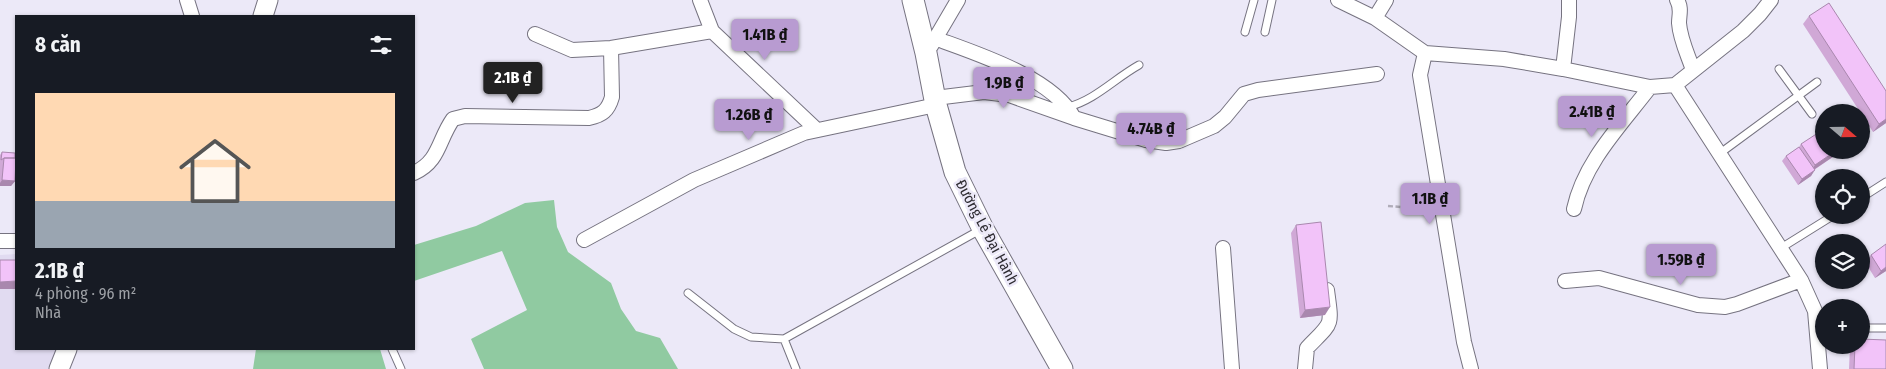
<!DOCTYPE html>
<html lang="vi">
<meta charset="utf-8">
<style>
:root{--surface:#171b24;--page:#242831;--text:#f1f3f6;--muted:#9ea1a6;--accent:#b89bd1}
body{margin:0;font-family:"Fira Sans Condensed",sans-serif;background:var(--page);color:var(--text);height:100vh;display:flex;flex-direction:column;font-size:19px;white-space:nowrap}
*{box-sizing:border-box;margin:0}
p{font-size:16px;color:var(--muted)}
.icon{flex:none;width:28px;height:28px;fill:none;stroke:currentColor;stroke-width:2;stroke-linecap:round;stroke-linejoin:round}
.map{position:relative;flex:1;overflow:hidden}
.panel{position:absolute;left:15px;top:15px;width:400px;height:335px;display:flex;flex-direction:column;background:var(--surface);border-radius:0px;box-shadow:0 1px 4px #0004}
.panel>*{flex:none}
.needle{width:32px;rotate:110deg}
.fabs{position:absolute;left:1815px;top:104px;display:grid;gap:10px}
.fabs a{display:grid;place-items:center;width:55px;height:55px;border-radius:50%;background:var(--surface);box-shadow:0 1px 4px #0004;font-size:25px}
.price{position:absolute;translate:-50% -42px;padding:0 11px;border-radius:5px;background:var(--accent);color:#111;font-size:16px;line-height:32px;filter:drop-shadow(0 1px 2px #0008)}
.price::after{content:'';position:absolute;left:50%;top:30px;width:15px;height:11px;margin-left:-8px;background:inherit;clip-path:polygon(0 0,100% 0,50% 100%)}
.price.active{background:#222;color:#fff}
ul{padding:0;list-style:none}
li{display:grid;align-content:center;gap:10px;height:265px;padding:0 20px}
li span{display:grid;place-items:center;height:155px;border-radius:0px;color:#555}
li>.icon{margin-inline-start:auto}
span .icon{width:90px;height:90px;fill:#fffc;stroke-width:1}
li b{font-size:21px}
h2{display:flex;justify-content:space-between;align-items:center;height:60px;padding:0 20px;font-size:21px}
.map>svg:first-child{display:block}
.built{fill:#e1dbf1}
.green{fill:#90caa1}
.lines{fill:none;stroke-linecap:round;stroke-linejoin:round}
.lane-casing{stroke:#767380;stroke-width:9}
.street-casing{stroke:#767380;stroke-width:16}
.secondary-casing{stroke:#767380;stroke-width:21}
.primary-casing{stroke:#767380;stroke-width:23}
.path{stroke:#b0adb9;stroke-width:2.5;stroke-dasharray:5 2.5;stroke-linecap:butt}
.lane{stroke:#fff;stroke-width:7}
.street{stroke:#fff;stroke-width:14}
.secondary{stroke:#fff;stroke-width:19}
.primary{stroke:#fff;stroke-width:21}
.wall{fill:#d0a8d6}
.shaded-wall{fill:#a988ae}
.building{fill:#f2c3f9;stroke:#a988ae}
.labels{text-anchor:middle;stroke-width:5;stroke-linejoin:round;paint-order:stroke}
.street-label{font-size:15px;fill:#2e2c32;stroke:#ece9f8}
</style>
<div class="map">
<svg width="1886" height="369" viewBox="0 0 1886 369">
<rect width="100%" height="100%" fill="#ece9f8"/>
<path class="built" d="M16,254V349H61L53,369H0V255Z"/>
<path class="green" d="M554,200L557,227L568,252L611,283L621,309L636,331L660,338L678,369H484L471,339L527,310L502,251L414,281V245L476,226L525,203Z
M256,349H380L386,369H253Z"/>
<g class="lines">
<g class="lane-casing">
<path id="lane" d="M1245,32L1254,0
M1265,32L1272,0
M1779,69L1812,114
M1068,107C1095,100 1114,79 1139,65
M1719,154L1817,82
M1861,198L1886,182
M1781,248L1834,215
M688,293L734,329L751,337L784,339
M1861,328H1886
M392,349L401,369
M796,369L784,339L980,230"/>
</g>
<g class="street-casing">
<path id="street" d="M187,0L192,16
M700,0L712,31L817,130
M1338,0L1375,18L1425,53L1504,59L1563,69L1650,87L1675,85L1743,31L1760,14L1771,0
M1677,0C1682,8 1679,15 1679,23C1680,39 1688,55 1693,70
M1375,18L1386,0
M535,34L572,50L611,48L712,31
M937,39C978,54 1053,78 1074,118L1146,140L1166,143L1179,141L1214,126L1225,117L1244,94L1258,90L1377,74
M931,46L958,0
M1425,53L1420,75L1464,342L1471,369
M1563,69L1569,17V0
M1675,85L1801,280L1815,311L1820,369
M935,98L984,92L1009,95L1074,118
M414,173C440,161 438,140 453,119L465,116L589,118C602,115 608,111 612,97L611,48
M1574,209C1584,162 1621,125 1650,87
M584,240L694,180L804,133L936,105
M0,241H16
M1223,248L1232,369
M1565,281L1599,278L1698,305L1725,307L1737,304L1801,280
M1305,369L1307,348C1333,321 1332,328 1327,290"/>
</g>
<g class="secondary-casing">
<path id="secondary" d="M263,16L268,0
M59,369L67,349"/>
</g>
<g class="primary-casing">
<path id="primary" d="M913,0L926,53L936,105L955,172L983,229L1062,369"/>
</g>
<path class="path" d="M1388,206L1428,209"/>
<use href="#lane" class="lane"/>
<use href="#street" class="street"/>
<use href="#secondary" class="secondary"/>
<use href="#primary" class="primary"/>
</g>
<path class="wall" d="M1809,16L1886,91V123L1873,132L1803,24Z
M1801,144L1843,150L1814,170L1811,176L1798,185L1782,161L1786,156L1799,147Z
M2,152L15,181L11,186H0V155Z
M1296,225L1325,315L1300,318L1291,233Z
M1871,255L1886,271L1875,278L1865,262Z
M1851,345H1855L1886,369H1849L1850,346Z"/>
<path class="shaded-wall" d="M1886,119V123L1873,132L1879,124Z
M1837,150H1843L1809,173L1815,165Z
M1815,170L1811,176L1798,185L1802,179Z
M2,180L15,181L11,186H0V183Z
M1886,267V271L1875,278L1881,271Z
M16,281V289H0V282Z
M1330,307L1325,315L1300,318L1305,310Z"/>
<path class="building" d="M1829,3L1886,91V119L1879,124L1809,16Z
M1824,129V150H1837L1815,165L1801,144Z
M1799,147L1815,170L1802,179L1786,156Z
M2,152L15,153V158H4L1,160Z
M4,158H16L15,181L2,180Z
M1321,222L1330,307L1305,310L1296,225Z
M1886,244V267L1881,271L1871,255Z
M0,260H16V281L0,282Z
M1861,339L1886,340V369H1854L1855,345H1861Z"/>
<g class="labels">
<g class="street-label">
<text transform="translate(987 232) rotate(62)" y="5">Đường Lê Đại Hành</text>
</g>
</g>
</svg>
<div class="fabs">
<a><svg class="needle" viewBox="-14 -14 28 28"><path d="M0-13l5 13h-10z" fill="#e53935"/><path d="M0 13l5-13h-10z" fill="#9ea1a6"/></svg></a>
<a><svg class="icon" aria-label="locate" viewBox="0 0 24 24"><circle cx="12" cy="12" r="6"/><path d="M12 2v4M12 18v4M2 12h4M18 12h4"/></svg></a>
<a><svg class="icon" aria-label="layers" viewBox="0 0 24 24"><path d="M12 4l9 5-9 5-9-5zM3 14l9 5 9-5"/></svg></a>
<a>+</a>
</div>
<b class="price" style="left:765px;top:61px">1.41B ₫</b>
<b class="price active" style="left:513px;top:104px">2.1B ₫</b>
<b class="price" style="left:1004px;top:109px">1.9B ₫</b>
<b class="price" style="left:1592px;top:138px">2.41B ₫</b>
<b class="price" style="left:749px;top:141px">1.26B ₫</b>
<b class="price" style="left:1151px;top:155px">4.74B ₫</b>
<b class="price" style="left:1430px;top:225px">1.1B ₫</b>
<b class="price" style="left:1681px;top:286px">1.59B ₫</b>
<section class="panel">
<h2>8 căn<svg class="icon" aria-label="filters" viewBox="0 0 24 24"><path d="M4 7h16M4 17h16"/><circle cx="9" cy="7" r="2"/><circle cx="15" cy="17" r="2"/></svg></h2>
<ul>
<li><span style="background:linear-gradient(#ffd9b3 70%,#9aa5b1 0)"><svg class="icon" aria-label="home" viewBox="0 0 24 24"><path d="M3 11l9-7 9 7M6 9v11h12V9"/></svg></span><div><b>2.1B ₫</b><p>4 phòng · 96 m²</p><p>Nhà</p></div></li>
</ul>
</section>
</div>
